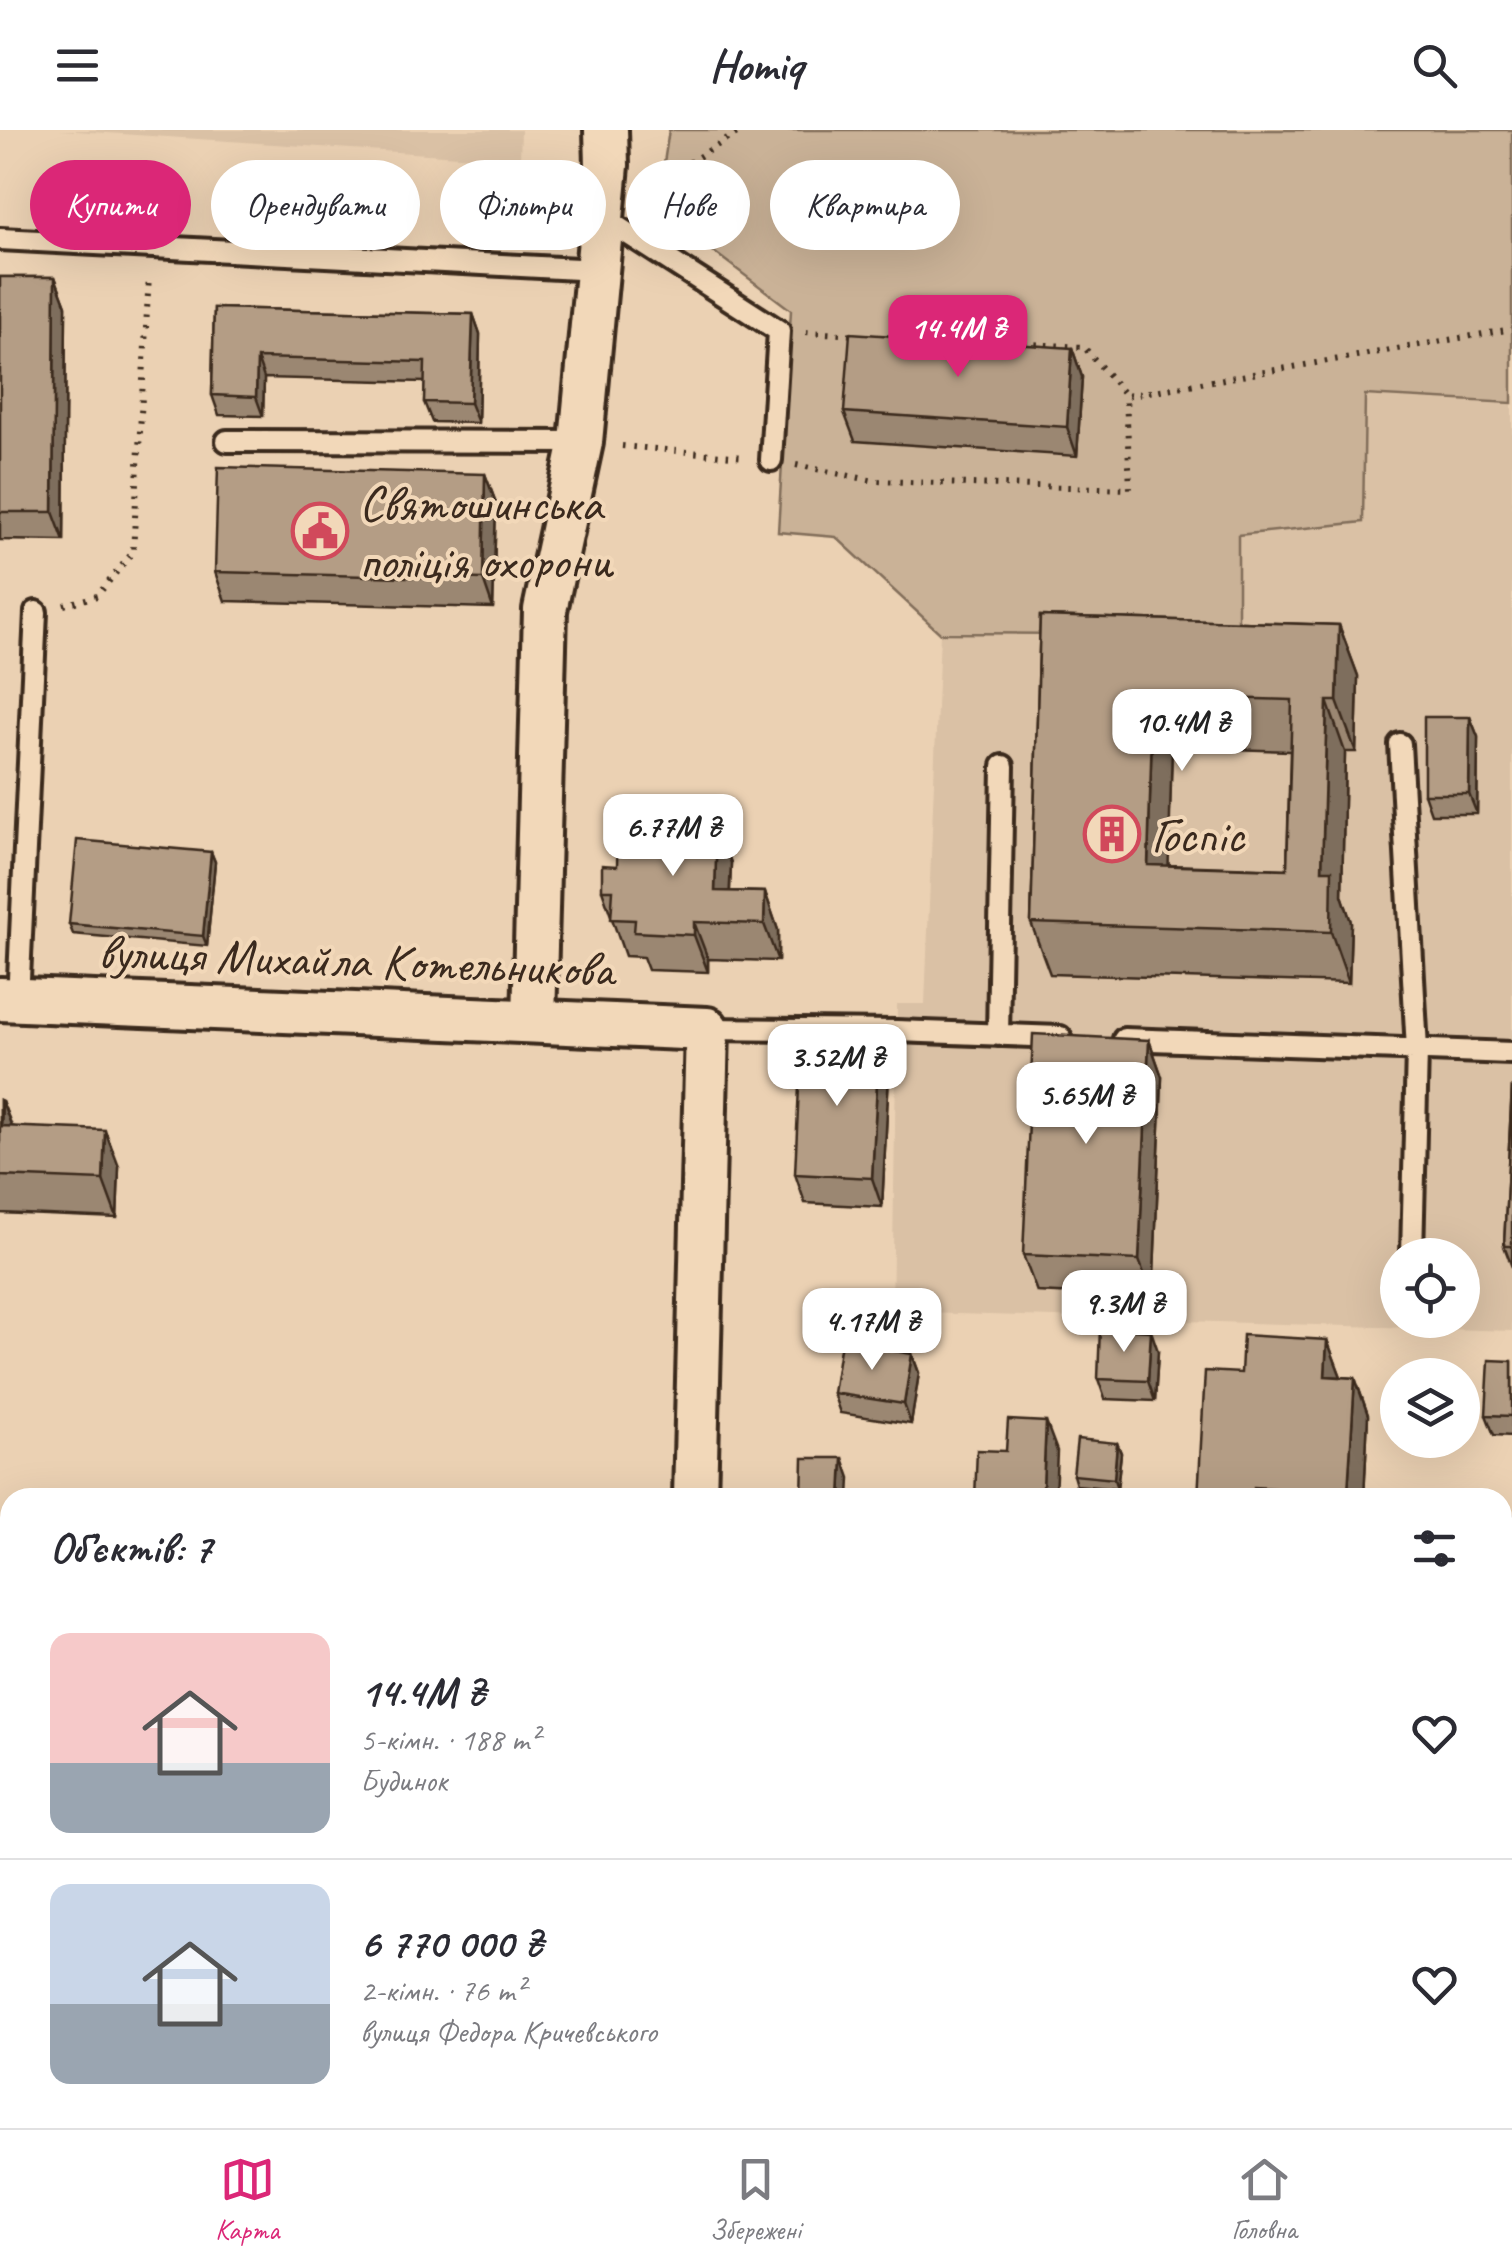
<!DOCTYPE html>
<html lang="uk">
<meta charset="utf-8">
<style>
:root{--surface:#fff;--page:#f7f7f7;--text:#2b2b33;--muted:#7c7c81;--line:#e1e1e2;--accent:#db2777}
body{margin:0;font-family:Caveat,sans-serif;background:var(--page);color:var(--text);height:100vh;display:flex;flex-direction:column;font-size:38px;white-space:nowrap}
*{box-sizing:border-box;margin:0}
p{font-size:32px;color:var(--muted)}
.icon{flex:none;width:55px;height:55px;fill:none;stroke:currentColor;stroke-width:2;stroke-linecap:round;stroke-linejoin:round}
.map{position:relative;flex:1;overflow:hidden}
.drawer{position:absolute;left:0px;top:1358px;width:1512px;height:642px;display:flex;flex-direction:column;background:var(--surface);border-radius:30px 30px 0 0;box-shadow:0 10px 40px #0002}
.drawer>*{flex:none}
.hud{position:absolute;left:30px;top:30px;width:1000px;height:90px;display:flex;gap:20px}
.fabs{position:absolute;left:1380px;top:1108px;display:grid;gap:20px}
.fabs a{display:grid;place-items:center;width:100px;height:100px;border-radius:50%;background:var(--surface);box-shadow:0 10px 40px #0002;font-size:50px}
.price{position:absolute;translate:-50% -85px;padding:0 22px;border-radius:20px;background:#fff;color:#222;font-size:32px;line-height:65px;filter:drop-shadow(0 2px 5px #0008)}
.price::after{content:'';position:absolute;left:50%;top:60px;width:30px;height:22px;margin-left:-15px;background:inherit;clip-path:polygon(0 0,100% 0,50% 100%)}
.price.on{background:var(--accent);color:#fff}
ul{padding:0;list-style:none}
li{display:flex;align-items:center;gap:30px;height:250px;padding:0 50px}
li+li{border-top:2px solid var(--line)}
li span{display:grid;place-items:center;flex:none;width:280px;height:200px;border-radius:20px;color:#555}
li>.icon{margin-inline-start:auto}
span .icon{width:120px;height:120px;fill:#fffc;stroke-width:1}
li b{font-size:42px}
h2{display:flex;justify-content:space-between;align-items:center;height:120px;padding:0 50px;font-size:42px}
.chip{padding:0 35px;border-radius:45px;background:var(--surface);box-shadow:0 10px 40px #0002;font-size:35px;line-height:90px}
.chip.on{background:var(--accent);color:#fff}
header{display:flex;justify-content:space-between;align-items:center;height:130px;padding:0 50px;background:var(--surface);font-size:45px;font-weight:700}
.tabs{display:flex;justify-content:space-around;align-items:center;height:140px;border-top:2px solid var(--line);background:var(--surface);font-size:28px;color:var(--muted)}
.tabs a{display:grid;justify-items:center;gap:5px}
.tabs .on{color:var(--accent)}
.map>svg:first-child{display:block}
.built{fill:#dac1a5;fill-rule:evenodd}
.green{fill:#cab297;stroke:#826e5a;stroke-width:2.5}
.lines{fill:none;stroke-linecap:round;stroke-linejoin:round}
.lane-casing{stroke:#3b2a1e;stroke-width:28}
.street-casing{stroke:#3b2a1e;stroke-width:50}
.path{stroke:#3b2a1e;stroke-width:6;stroke-dasharray:2.5 8;stroke-linecap:butt}
.lane{stroke:#f2d8b9;stroke-width:20}
.street{stroke:#f2d8b9;stroke-width:42}
.wall{fill:#9b8772;stroke:#3b2a1e;stroke-width:2.5;fill-rule:evenodd}
.shaded-wall{fill:#7e6e5d;stroke:#3b2a1e;stroke-width:2.5}
.building{fill:#b49d85;stroke:#3b2a1e;stroke-width:2.5;fill-rule:evenodd}
.labels{text-anchor:middle;stroke-width:8;stroke-linejoin:round;paint-order:stroke}
.poi-label{font-size:50px;fill:#3b2a1e;stroke:#f2d8b9;text-anchor:start}
.street-label{font-size:50px;fill:#3b2a1e;stroke:#f2d8b9}
</style>
<header><svg class="icon" aria-label="menu" viewBox="0 0 24 24"><path d="M4 6h16M4 12h16M4 18h16"/></svg>Homiq<svg class="icon" aria-label="search" viewBox="0 0 24 24"><circle cx="10" cy="10" r="6"/><path d="M15 15l6 6"/></svg></header>
<div class="map">
<svg width="1512" height="1998" viewBox="0 0 1512 1998">
<rect width="100%" height="100%" fill="#ebd1b3"/>
<filter id="ink" filterUnits="userSpaceOnUse"><feTurbulence type="fractalNoise" baseFrequency=".01" numOctaves="2"/><feDisplacementMap in="SourceGraphic" scale="20" xChannelSelector="R" yChannelSelector="G"/><feConvolveMatrix kernelMatrix="1 2 1 2 8 2 1 2 1" color-interpolation-filters="sRGB"/></filter>
<g filter="url(#ink)">
<path class="built" d="M60,0H521L520,30Z
M1365,265L1512,273V1201L892,1182L897,874H925L940,503L1238,505V405L1363,392ZM1398,1125H1462V1190H1398Z
M0,1533L10,1534V1990H612V1998H0Z
M1502,1603L1512,1604V1998H759V1990H1502Z"/>
<path class="green" d="M669,0H1512V273L1365,265L1363,392L1238,405V505L940,503L836,407L778,402L791,180L657,79Z
M0,1864H10V1990H160L159,1998H0Z
M185,1990H336L335,1998H185Z"/>
<g class="lines">
<g class="lane-casing">
<path id="lane" d="M602,87L779,201L771,330
M0,109L597,140
M227,311L581,312
M1400,614L1417,920L1412,1125
M18,870L36,482
M707,899L896,901L1060,907
M998,905L1003,636
M1124,909L1512,923
M0,1738L3,1466
M0,1824H10
M1135,1998V1990"/>
</g>
<g class="street-casing">
<path id="street" d="M0,869L707,899L695,1368
M534,891L545,480L581,312L607,35L606,0
M0,1466H10
M1502,1525H1512
M673,1998L674,1990"/>
</g>
<path class="path" d="M645,60L742,0
M806,202L858,205
M920,208L1084,217L1126,266L1512,199
M622,316L744,327
M796,335L875,351L1130,359L1126,266
M64,475L97,466L133,422L149,146
M782,1990L846,1995
M171,1998L172,1990"/>
<use href="#lane" class="lane"/>
<use href="#street" class="street"/>
</g>
<path class="wall" d="M0,147H55L66,176L64,411L0,410Z
M214,178L473,184L480,204L478,293L432,292L424,272L425,252L264,248L263,286L219,285L212,265Z
M1072,218L1082,247L1077,326L855,311L844,282Z
M485,344L496,373L493,478L225,471L215,442Z
M1040,486L1339,495L1358,546L1356,622H1345L1342,765L1351,792L1349,853L1050,844L1031,793ZM1172,617L1290,621L1287,739L1168,735Z
M1470,587L1478,607L1477,684H1431L1424,664Z
M674,681L679,695L717,696L731,733L730,761L765,762L778,800V831L708,829V842L648,840L643,827L625,826L602,760L617,736Z
M211,722L215,732L207,816L73,804L69,794Z
M1149,910L1162,947L1153,1168L1037,1162L1023,1125Z
M889,943L882,1077L805,1073L795,1044Z
M1512,956V1137L1504,1116Z
M0,970L2,971L12,996L119,1037L117,1088L0,1083Z
M1327,1210L1341,1247L1355,1248L1368,1285L1364,1368H1198L1241,1243Z
M1158,1221L1155,1271L1105,1269L1098,1249Z
M912,1224L919,1243L911,1294L840,1283L833,1263Z
M1512,1231V1306L1494,1305L1486,1285Z
M1117,1313L1121,1323L1117,1359L1076,1355L1073,1345Z
M1502,1384L1512,1385V1469L1502,1468Z
M1502,1587L1512,1588V1711H1502Z"/>
<path class="shaded-wall" d="M55,147L66,176L64,411L53,382Z
M473,184L480,204L478,293L470,273Z
M1072,218L1082,247L1077,326L1067,297Z
M257,228L264,248L263,286L256,267Z
M485,344L496,373L493,478L483,449Z
M1339,495L1358,546L1356,622L1337,571Z
M1153,566L1172,617L1167,786L1148,735Z
M1327,571L1345,622L1342,765L1351,792L1349,853L1331,802L1322,740Z
M1470,587L1478,607L1477,684L1469,664Z
M717,696L731,733L728,793L715,761Z
M211,722L215,732L207,816L203,806Z
M765,762L778,800V831L764,794Z
M694,792L708,829V842L694,805Z
M1149,910L1162,947L1153,1168L1139,1130Z
M879,914L889,943L882,1077L872,1048Z
M2,971L16,1008L1,996Z
M105,1000L119,1037L117,1088L103,1050Z
M1151,1201L1158,1221L1155,1271L1148,1251Z
M1327,1210L1341,1247L1325,1246Z
M912,1224L919,1243L911,1294L904,1274Z
M1355,1248L1368,1285L1364,1368H1350L1348,1362Z
M1046,1292L1057,1321L1055,1368L1043,1357Z
M1117,1313L1121,1323L1117,1359L1114,1349Z
M843,1328L850,1348L849,1368H841Z
M433,1990H441L444,1998H433Z
M1055,1990H1070V1998H1055Z"/>
<path class="building" d="M0,147H55L53,382H0Z
M214,178L473,184L470,273L424,272L425,232L257,228L256,267L212,265Z
M850,203L1072,218L1067,297L844,282Z
M218,337L485,344L483,449L215,442Z
M1040,486L1339,495L1337,571H1327L1322,740H1332L1331,802L1031,793ZM1153,566L1292,570L1287,739L1148,735Z
M1424,587H1470L1469,664H1424Z
M645,680L674,681V695L717,696L715,761L765,762L764,794L694,792V805L634,802L635,790L611,789L613,760H602V735L617,736L618,697L645,699Z
M77,710L211,722L203,806L69,794Z
M1033,904L1149,910L1139,1130L1023,1125Z
M801,912L879,914L872,1048L795,1044Z
M1512,956V1116H1504Z
M0,970L2,971L1,996L105,1000L103,1050L0,1046Z
M1100,1198L1151,1201L1148,1251L1098,1249Z
M1243,1205L1327,1210L1325,1246L1355,1248L1348,1362L1254,1357V1368H1198L1205,1241L1241,1243Z
M841,1212L912,1224L904,1274L833,1263Z
M1489,1230L1512,1231V1286L1486,1285Z
M1008,1290L1046,1292L1043,1357L1059,1358L1058,1368H975L977,1320L1006,1321Z
M1077,1309L1117,1313L1114,1349L1073,1345Z
M803,1328H843L841,1368H802Z
M1502,1384L1512,1385V1449H1502Z
M1502,1587L1512,1588V1683H1502Z
M328,1990H433V1998H327Z
M912,1990H1055V1998H911Z"/>
</g>
<defs>
<g id="civic-ring" transform="scale(2.875)"><circle r="9.5" fill="#f2d8b9" stroke="#d1495b" stroke-width="1.5"/><path d="M-.6-6.5H3V-4.5H.6V-3L4-1V1h2V6H-6V1h2V-1L-.6-3ZM-1.2 2.5V6h2.4V2.5Z" fill="#d1495b"/></g>
<g id="building-ring" transform="scale(2.875)"><circle r="9.5" fill="#f2d8b9" stroke="#d1495b" stroke-width="1.5"/><path d="M-4-6H4V6H1V3H-1V6H-4ZM-2.5-4.3h1.7v1.8h-1.7ZM.8-4.3h1.7v1.8H.8ZM-2.5-1h1.7V.8h-1.7ZM.8-1h1.7V.8H.8Z" fill="#d1495b"/></g>
</defs>
<g fill-rule="evenodd">
<use href="#civic-ring" x="320" y="401"/>
<use href="#building-ring" x="1112" y="704"/>
</g>
<g class="labels">
<g class="poi-label">
<text x="359" y="390">Святошинська<tspan x="359" dy="58">поліція охорони</tspan></text>
<text x="1151" y="722">Госпіс</text>
</g>
<g class="street-label">
<text transform="translate(356 829) rotate(2)" y="18">вулиця Михайла Котельникова</text>
</g>
</g>
</svg>
<div class="fabs">
<a><svg class="icon" aria-label="locate" viewBox="0 0 24 24"><circle cx="12" cy="12" r="6"/><path d="M12 2v4M12 18v4M2 12h4M18 12h4"/></svg></a>
<a><svg class="icon" aria-label="layers" viewBox="0 0 24 24"><path d="M12 4l9 5-9 5-9-5zM3 14l9 5 9-5"/></svg></a>
</div>
<b class="price on" style="left:958px;top:250px">14.4M ₴</b>
<b class="price" style="left:1182px;top:644px">10.4M ₴</b>
<b class="price" style="left:673px;top:749px">6.77M ₴</b>
<b class="price" style="left:837px;top:979px">3.52M ₴</b>
<b class="price" style="left:1086px;top:1017px">5.65M ₴</b>
<b class="price" style="left:1124px;top:1225px">9.3M ₴</b>
<b class="price" style="left:872px;top:1243px">4.17M ₴</b>
<div class="hud">
<a class="chip on">Купити</a>
<a class="chip">Орендувати</a>
<a class="chip">Фільтри</a>
<a class="chip">Нове</a>
<a class="chip">Квартира</a>
</div>
<section class="drawer">
<h2>Об’єктів: 7<svg class="icon" aria-label="filters" viewBox="0 0 24 24"><path d="M4 7h16M4 17h16"/><circle cx="9" cy="7" r="2"/><circle cx="15" cy="17" r="2"/></svg></h2>
<ul>
<li><span style="background:linear-gradient(#f6c9c9 65%,#9aa5b1 0)"><svg class="icon" aria-label="home" viewBox="0 0 24 24"><path d="M3 11l9-7 9 7M6 9v11h12V9"/></svg></span><div><b>14.4M ₴</b><p>5-кімн. · 188 m²</p><p>Будинок</p></div><svg class="icon" aria-label="heart" viewBox="0 0 24 24"><path d="M12 20l-8-8c-3-5 5-10 8-4 3-6 11-1 8 4z"/></svg></li>
<li><span style="background:linear-gradient(#c9d6e8 60%,#9aa5b1 0)"><svg class="icon" aria-label="home" viewBox="0 0 24 24"><path d="M3 11l9-7 9 7M6 9v11h12V9"/></svg></span><div><b>6 770 000 ₴</b><p>2-кімн. · 76 m²</p><p>вулиця Федора Кричевського</p></div><svg class="icon" aria-label="heart" viewBox="0 0 24 24"><path d="M12 20l-8-8c-3-5 5-10 8-4 3-6 11-1 8 4z"/></svg></li>
</ul>
</section>
</div>
<nav class="tabs">
<a class="on"><svg class="icon" aria-label="map" viewBox="0 0 24 24"><path d="M3 6l6-2 6 2 6-2v14l-6 2-6-2-6 2zM9 4v14M15 6v14"/></svg>Карта</a>
<a><svg class="icon" aria-label="saved" viewBox="0 0 24 24"><path d="M7 4h10v16l-5-4-5 4z"/></svg>Збережені</a>
<a><svg class="icon" aria-label="home" viewBox="0 0 24 24"><path d="M3 11l9-7 9 7M6 9v11h12V9"/></svg>Головна</a>
</nav>
